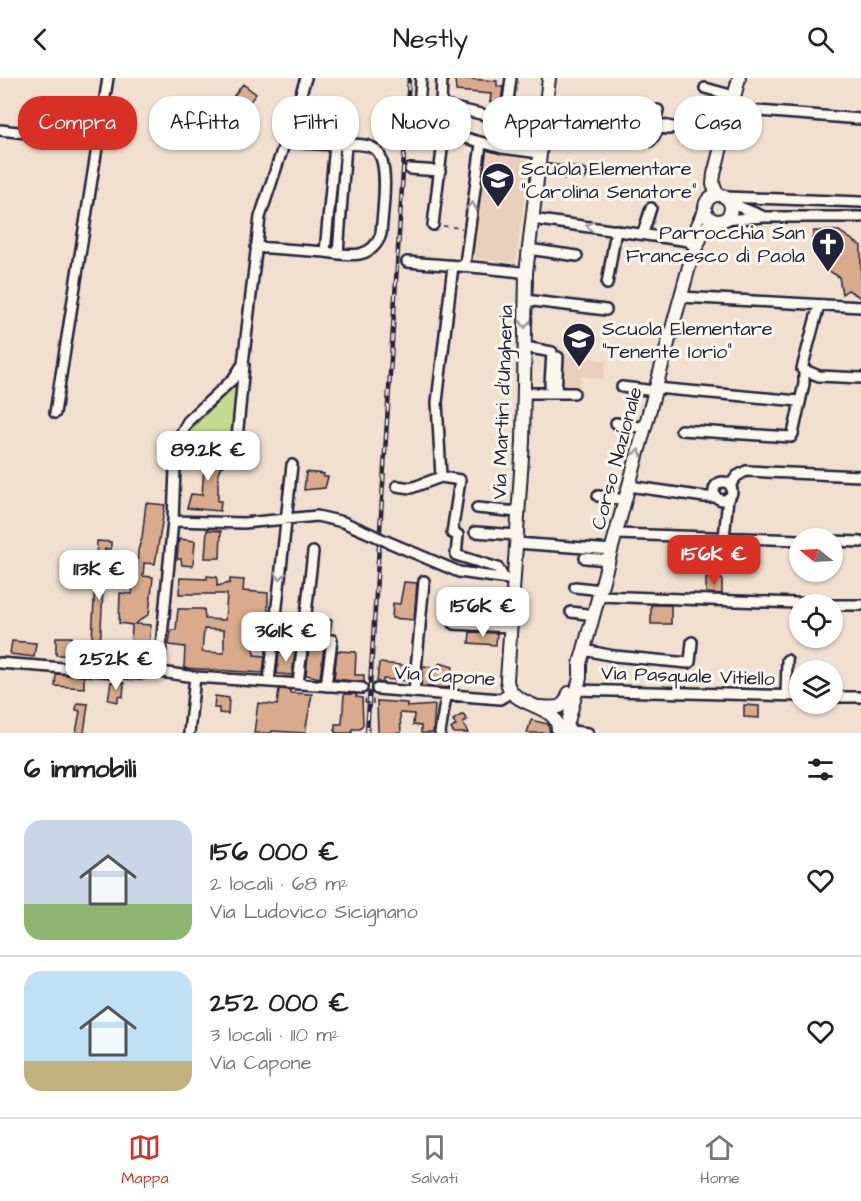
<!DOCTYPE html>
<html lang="it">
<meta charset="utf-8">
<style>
:root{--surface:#fff;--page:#f6f6f6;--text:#222;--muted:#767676;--line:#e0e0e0;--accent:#d93025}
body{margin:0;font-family:"Architects Daughter",sans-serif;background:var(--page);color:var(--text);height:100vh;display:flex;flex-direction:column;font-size:22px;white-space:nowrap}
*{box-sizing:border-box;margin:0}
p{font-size:20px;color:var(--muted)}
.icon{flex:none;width:33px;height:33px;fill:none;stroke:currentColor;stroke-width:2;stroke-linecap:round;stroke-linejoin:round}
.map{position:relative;height:655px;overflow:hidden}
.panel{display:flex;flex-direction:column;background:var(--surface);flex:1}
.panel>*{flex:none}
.top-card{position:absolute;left:18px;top:18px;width:825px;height:54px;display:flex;gap:12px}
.needle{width:39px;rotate:288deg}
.controls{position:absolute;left:789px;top:450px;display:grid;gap:12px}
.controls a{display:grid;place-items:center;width:54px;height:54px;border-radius:50%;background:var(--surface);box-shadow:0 2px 4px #0004;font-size:30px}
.price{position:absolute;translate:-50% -51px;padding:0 14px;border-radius:12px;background:#fff;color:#222;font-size:20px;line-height:39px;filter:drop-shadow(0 2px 3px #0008)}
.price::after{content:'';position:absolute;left:50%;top:36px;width:18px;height:14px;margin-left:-9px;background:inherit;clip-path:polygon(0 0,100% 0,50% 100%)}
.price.active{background:var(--accent);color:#fff}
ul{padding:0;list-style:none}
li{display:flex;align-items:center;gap:18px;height:150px;padding:0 24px}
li+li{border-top:2px solid var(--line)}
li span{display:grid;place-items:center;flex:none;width:168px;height:120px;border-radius:18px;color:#555}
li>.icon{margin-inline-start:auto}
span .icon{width:72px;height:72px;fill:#fffc;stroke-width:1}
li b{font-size:26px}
h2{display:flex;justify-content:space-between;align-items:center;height:72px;padding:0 24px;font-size:26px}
.pill{padding:0 21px;border-radius:24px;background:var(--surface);box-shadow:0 2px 4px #0004;font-size:21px;line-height:54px}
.pill.active{background:var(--accent);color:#fff}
header{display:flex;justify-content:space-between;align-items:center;height:78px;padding:0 24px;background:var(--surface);font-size:27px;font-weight:600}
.dock{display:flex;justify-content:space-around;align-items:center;height:84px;border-top:2px solid var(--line);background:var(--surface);font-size:16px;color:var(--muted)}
.dock a{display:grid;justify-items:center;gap:3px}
.dock .active{color:var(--accent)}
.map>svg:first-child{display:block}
.built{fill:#ead0bb}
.green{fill:#c5da8f;stroke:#747e65;stroke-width:1.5}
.building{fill:#d9aa8b;stroke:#22223b;stroke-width:1.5;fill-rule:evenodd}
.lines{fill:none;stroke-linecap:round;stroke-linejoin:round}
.minor-casing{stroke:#22223b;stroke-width:14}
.major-casing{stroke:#22223b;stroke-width:16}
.path{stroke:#22223b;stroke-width:1.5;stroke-dasharray:4.5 4.5;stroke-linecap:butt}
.minor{stroke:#fbf7ec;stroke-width:9}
.major{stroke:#fbf7ec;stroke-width:12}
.rail-casing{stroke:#22223b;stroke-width:4.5}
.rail{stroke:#fbf7ec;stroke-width:2;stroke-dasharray:7;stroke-linecap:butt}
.minor-bridge-casing{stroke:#22223b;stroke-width:14;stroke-linecap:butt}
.path-bridge{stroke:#22223b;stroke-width:1.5;stroke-dasharray:4.5 4.5;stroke-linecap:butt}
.minor-bridge{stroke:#fbf7ec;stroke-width:9}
.oneway{stroke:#99979c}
.labels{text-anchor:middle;stroke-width:6;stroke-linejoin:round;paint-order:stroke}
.poi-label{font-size:20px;fill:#22223b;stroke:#fbf7ec;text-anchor:start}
.street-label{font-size:20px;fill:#22223b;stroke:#fbf7ec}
</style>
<header><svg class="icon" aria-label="back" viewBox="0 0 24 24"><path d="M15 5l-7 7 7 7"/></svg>Nestly<svg class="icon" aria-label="search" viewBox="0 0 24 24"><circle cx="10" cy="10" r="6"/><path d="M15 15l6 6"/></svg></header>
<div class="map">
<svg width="861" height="655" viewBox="0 0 861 655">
<rect width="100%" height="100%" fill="#f1e0cf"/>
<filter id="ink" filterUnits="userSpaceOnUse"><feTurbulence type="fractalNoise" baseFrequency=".0167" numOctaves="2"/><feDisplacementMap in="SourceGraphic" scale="12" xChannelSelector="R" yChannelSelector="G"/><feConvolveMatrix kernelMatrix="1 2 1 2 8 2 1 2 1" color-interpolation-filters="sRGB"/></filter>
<g filter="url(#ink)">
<path class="built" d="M481,74L529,82L516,185L467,179Z
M555,273L607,283L603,302L582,298L579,317H533L552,312Z"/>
<path class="green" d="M239,303L233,369L183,363L189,353Z"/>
<path class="building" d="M455,0L497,3V8L503,9L501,24H490L491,16L456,13Z
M243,6L256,16L244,31L243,45L233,53L221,51L225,30L228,31L229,24Z
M814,153H839L861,168V220L848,212L842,216L839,199L826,191L833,177L835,167L812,161Z
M192,375L224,377V388H221L218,396V423H221L220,433L187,430L191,416L202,417L204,390L193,389Z
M306,394L324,396L323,399H328L325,410L304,412Z
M146,425L165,427L155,486L144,485L143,498L153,499L149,536L135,546L151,547L147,588L135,585L137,568L131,567L132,547L119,545L120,515L132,516L134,497H137L138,472L142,460Z
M207,452L221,453L220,480H205Z
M179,461L195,463L193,488L182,487L181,481H177Z
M97,463L111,464V471H105L100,571H104L103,583L101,584L91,582Z
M207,498L217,499V508L230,505V501L244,502L243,513L268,515V549L266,548L265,556L255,555L254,577L265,578L263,595L184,590L185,569L169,567L171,552H176L178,531H204L205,541L225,542L227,516H179L180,500L207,501ZM204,551L224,552V575L202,574Z
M706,500L722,501V516L706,515Z
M404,504L417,505L414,542L392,540L393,525L400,526Z
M651,527H671V546H651Z
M283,538L299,540L297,551L282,550Z
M312,540L332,542L330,556L325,561L320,600L306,597Z
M470,554L497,555L496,567L469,565Z
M56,559H72L71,577H56Z
M12,563L36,565L34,579L10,576Z
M337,573L356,574L355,597H364V604L334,601Z
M279,574L295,575L292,597L277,596Z
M379,585L410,588L408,603L383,601V605L377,604Z
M440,585L453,589L449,610L421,608L423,588L436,589Z
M56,596L84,598V610L55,608Z
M111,604L124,605L123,619L118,618V624L108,622Z
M279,611L290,612V615L312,616L305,655L272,653L271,655H254L258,625L277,627Z
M344,616H357L356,619L362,620L363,646L360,651H352V655H335V646H342Z
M215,618L229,620L228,636L219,635V630H214Z
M377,623L407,625V629L435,627L433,655H421V648L413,647L414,636L400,635L401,655H378Z
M77,625L88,626L84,655H76L80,633L76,632Z
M744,627L759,628V640L744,639Z
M463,636L467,642L463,645L468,655H454L451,651L456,647L453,642Z
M531,642L548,646L550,655H527Z"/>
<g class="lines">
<g class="minor-casing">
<path id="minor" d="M421,0L418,47L502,70L511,0
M442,0L441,27L507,42
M705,10L734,18
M708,26L705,37L728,42
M731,31L861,41
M658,32L655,45L723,61
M544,44L586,50
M0,52L97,63
M650,63L660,50L669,51
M502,70L540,75
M410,91L440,93
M538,91L581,96
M726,119L861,124
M730,125L762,138
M532,141L689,163
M722,142L764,139H861
M433,147L444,55
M643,155L651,130
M691,166L689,163L705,128
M256,169L325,174L335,67L284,64
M528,171L577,178
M325,174C347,177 372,183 381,156C382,137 392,79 373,70C363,64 346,67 335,67
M338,176L346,67
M407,184C447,187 486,189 526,195
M465,186L481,66
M607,206L616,152
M681,219L861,229
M525,222L606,232
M819,227L802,291L819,298L861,300
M525,269L552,274L550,307
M622,309L655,313
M656,310L799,323
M524,315H574
M556,315L558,279
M55,335L108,0
M616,345L645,350
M681,352L791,359L793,356L804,306V294
M176,365L236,371L244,287
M441,399L460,402L452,455L458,457L456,477L498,490L504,500
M714 413a9 9 0 1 1 18 0a9 9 0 1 1-18 0Z
M730,407L737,398L746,393L861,398
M397,408L411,410L441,399L437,324L453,188
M629,408L705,419H716
M598,418L625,422
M477,430L518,434
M173,443L244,445L317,438L343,444L371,456
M475,454L517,457
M616,456L800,462
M724,460L728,420
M386,463L459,494L508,501
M832,463L861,464
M516,465L612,472
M585,480L609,482
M575,509L601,512
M599,518L823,526
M832,527H861
M571,534L594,537
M454,546L509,549
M584,572L614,578L688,585L690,584L692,564
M0,585L140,596L154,593L195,599L362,610
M154,593L160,579L173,443L176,365L188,343L233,301L243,286L260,139L306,0
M269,604L292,387
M298,606L313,474
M326,608L332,562
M377,611L500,621L510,615
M576,612L800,618
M414,614L424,503
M786,617L787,582
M832,619H861
M565,652L588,655
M189,655L195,599
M440,655L446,618"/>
</g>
<g class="major-casing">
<path id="major" d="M549,0L526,195L523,364L507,602C509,632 561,623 558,655
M717,116L713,106L714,96L739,0
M705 130a13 13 0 1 1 26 0a13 13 0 1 1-26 0Z
M540,629C556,630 564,632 569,615
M565,655L580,600V586L690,185L703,154L713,142"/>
</g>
<path class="path" d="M443,148L462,150
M365,625L366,617
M373,626V617"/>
<use href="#minor" class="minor"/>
<use href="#major" class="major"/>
<g class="rail-casing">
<path id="rail" d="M367,655L409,0"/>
</g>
<use href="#rail" class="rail"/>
<g class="minor-bridge-casing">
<path id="minor-bridge" d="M371,456L386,463"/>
</g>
<path class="path-bridge" d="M365,625L373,626"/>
<use href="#minor-bridge" class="minor-bridge"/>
</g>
<defs><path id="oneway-chevron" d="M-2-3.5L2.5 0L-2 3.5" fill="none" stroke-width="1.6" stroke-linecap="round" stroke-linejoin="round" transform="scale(1.5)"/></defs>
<g class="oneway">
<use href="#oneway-chevron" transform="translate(472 128) rotate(-82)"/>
<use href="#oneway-chevron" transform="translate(590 148) rotate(-172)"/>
<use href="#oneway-chevron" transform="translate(525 246) rotate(90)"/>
<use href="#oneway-chevron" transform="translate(638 375) rotate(-75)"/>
<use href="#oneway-chevron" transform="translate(280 498) rotate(96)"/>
</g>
</g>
<defs>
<g id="school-pin" transform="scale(1.725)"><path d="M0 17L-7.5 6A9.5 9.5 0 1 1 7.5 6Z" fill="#22223b" stroke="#fbf7ec"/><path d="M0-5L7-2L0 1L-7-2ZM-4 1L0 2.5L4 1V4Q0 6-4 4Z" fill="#fff"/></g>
<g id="church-pin" transform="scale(1.725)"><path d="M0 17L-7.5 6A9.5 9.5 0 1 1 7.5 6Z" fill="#22223b" stroke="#fbf7ec"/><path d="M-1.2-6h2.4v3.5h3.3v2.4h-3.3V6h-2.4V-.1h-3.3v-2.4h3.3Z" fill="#fff"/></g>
</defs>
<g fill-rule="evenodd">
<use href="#school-pin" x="498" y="101"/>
<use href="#church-pin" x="828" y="166"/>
<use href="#school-pin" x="579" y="261"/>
</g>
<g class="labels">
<g class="poi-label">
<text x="521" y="97">Scuola Elementare<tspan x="521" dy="23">"Carolina Senatore"</tspan></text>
<text x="805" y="161" text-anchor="end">Parrocchia San<tspan x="805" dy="23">Francesco di Paola</tspan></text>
<text x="602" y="257">Scuola Elementare<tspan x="602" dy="23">"Tenente Iorio"</tspan></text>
</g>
<g class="street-label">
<text transform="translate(502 324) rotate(-88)" y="7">Via Martiri d'Ungheria</text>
<text transform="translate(616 380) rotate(-75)" y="7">Corso Nazionale</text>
<text transform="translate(445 597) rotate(4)" y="7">Via Capone</text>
<text transform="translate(688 597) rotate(2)" y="7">Via Pasquale Vitiello</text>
</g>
</g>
</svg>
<div class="controls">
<a><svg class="needle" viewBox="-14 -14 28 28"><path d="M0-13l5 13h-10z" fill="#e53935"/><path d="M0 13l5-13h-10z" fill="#767676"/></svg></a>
<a><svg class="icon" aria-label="locate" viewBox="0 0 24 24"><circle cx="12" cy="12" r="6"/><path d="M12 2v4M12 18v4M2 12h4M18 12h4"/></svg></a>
<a><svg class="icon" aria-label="layers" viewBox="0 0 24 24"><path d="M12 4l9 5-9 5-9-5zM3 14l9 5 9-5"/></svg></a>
</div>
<b class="price" style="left:208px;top:404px">89.2K €</b>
<b class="price active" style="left:714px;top:508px">156K €</b>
<b class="price" style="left:99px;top:523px">113K €</b>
<b class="price" style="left:483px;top:560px">156K €</b>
<b class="price" style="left:286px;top:585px">361K €</b>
<b class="price" style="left:116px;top:613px">252K €</b>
<div class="top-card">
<a class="pill active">Compra</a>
<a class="pill">Affitta</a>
<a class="pill">Filtri</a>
<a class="pill">Nuovo</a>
<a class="pill">Appartamento</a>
<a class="pill">Casa</a>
</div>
</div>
<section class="panel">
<h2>6 immobili<svg class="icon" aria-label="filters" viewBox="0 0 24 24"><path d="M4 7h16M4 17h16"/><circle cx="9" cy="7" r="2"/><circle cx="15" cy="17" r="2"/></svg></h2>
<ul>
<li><span style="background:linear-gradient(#c9d6e8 70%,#8fb573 0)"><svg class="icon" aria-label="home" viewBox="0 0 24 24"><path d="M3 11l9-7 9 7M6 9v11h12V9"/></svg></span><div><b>156 000 €</b><p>2 locali · 68 m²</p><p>Via Ludovico Sicignano</p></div><svg class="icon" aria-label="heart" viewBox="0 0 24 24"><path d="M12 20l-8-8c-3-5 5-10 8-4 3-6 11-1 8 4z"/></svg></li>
<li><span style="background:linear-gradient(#bfe0f5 75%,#c2b280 0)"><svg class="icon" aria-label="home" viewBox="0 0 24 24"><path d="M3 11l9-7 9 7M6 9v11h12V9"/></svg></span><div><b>252 000 €</b><p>3 locali · 110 m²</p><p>Via Capone</p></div><svg class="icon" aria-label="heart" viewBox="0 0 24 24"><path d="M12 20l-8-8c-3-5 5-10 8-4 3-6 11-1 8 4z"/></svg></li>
</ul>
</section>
<nav class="dock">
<a class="active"><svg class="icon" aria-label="map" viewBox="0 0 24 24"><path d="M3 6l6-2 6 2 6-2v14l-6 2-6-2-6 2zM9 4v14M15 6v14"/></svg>Mappa</a>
<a><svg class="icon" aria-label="saved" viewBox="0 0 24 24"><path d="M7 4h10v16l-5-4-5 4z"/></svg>Salvati</a>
<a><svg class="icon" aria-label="home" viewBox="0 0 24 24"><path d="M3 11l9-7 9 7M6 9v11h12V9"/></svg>Home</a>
</nav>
